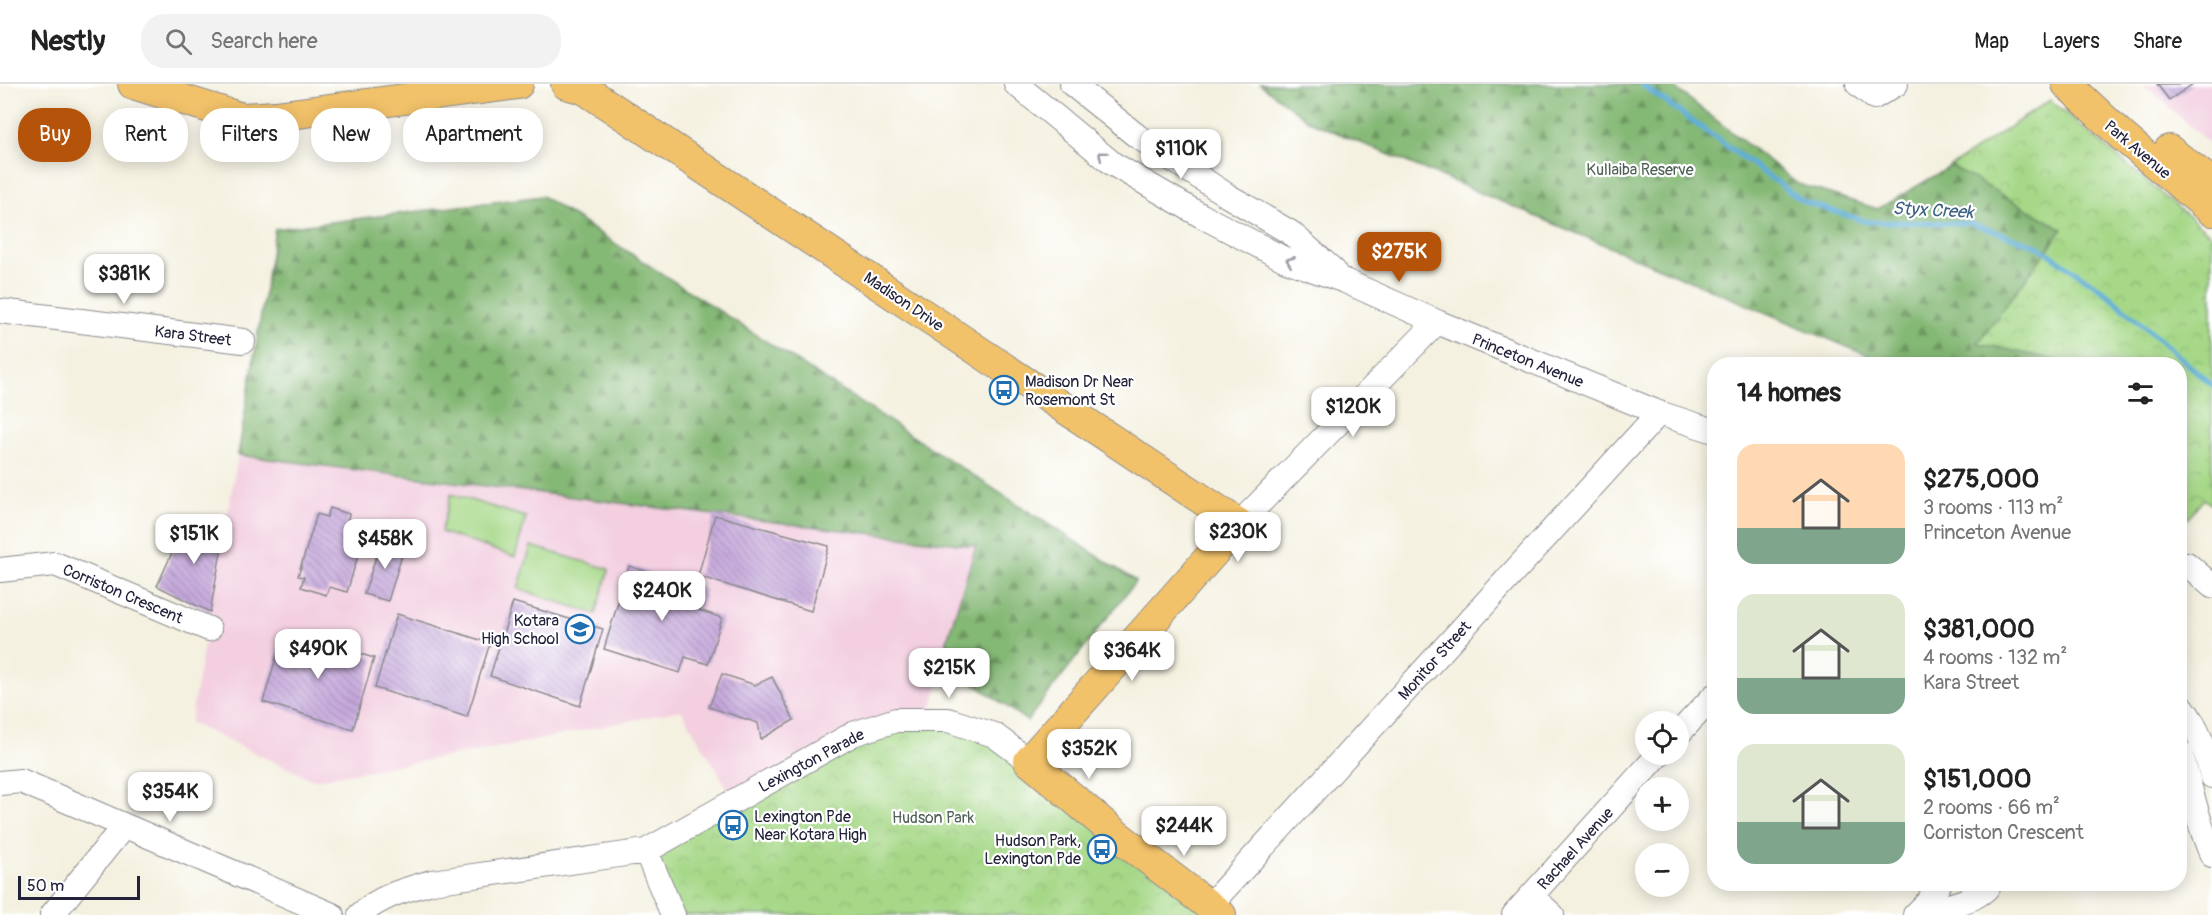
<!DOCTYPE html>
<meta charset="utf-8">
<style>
:root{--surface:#fff;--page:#f2f2f2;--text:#222;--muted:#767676;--line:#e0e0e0;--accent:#b45309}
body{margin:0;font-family:Pangolin,sans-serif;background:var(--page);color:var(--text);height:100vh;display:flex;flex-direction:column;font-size:22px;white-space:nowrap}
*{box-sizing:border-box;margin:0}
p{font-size:20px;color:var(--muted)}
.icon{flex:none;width:33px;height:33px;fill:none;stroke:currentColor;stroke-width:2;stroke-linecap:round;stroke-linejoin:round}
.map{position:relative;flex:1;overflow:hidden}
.side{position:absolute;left:1707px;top:273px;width:480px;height:534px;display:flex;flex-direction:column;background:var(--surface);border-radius:24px;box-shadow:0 3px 15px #0003}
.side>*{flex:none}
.hud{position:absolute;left:18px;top:24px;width:570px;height:54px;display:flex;gap:12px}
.controls{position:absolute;left:1635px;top:627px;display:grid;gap:12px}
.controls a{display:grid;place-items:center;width:54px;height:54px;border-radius:50%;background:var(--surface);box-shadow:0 3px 15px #0003;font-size:30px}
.scale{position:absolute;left:18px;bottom:15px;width:122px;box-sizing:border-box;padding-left:6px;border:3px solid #22223b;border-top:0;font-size:16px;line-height:21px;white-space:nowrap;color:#22223b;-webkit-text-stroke:4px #fff;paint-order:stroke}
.price{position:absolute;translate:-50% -51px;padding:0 14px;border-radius:12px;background:#fff;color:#222;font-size:20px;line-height:39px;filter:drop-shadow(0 2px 3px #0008)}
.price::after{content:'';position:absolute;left:50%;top:36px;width:18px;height:14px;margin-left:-9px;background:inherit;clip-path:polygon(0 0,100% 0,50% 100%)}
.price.on{background:var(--accent);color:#fff}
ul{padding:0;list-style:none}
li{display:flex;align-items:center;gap:18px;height:150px;padding:0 30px}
li span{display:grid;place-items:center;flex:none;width:168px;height:120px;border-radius:18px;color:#555}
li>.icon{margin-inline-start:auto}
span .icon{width:72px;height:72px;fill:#fffc;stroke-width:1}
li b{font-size:26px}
h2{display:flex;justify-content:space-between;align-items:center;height:72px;padding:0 30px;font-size:26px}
.pill{padding:0 21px;border-radius:24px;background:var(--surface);box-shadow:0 3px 15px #0003;font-size:21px;line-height:54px}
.pill.on{background:var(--accent);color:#fff}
header{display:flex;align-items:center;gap:36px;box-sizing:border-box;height:84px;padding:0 30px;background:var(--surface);border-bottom:2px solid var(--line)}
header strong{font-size:28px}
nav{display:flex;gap:33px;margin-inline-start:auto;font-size:21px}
.search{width:420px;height:54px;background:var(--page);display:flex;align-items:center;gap:15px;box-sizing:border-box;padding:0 21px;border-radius:24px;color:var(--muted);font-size:22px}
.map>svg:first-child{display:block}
.built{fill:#f3cfe0}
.forest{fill:url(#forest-firs);stroke:#536d58;stroke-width:1.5}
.park{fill:url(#park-crowns);stroke:#647d61;stroke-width:1.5}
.pitch{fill:#a6d887;stroke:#647d61;stroke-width:1.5}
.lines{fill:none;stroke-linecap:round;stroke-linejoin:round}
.stream{stroke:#5faed9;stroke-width:5}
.building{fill:url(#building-back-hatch)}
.minor-casing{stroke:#8b8a8e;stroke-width:26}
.major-casing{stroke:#8b8a8e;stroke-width:32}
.minor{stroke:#fff;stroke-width:24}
.major{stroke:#f2c26a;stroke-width:30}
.oneway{stroke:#9c9ca7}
.labels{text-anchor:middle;stroke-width:4.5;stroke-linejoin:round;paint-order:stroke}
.street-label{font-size:16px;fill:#22223b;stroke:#fff}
.park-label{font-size:16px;fill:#506256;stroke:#fff}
.poi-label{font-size:16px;fill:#22223b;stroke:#fff;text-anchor:start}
.water-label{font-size:18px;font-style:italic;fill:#3d6182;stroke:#fff}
</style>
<header>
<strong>Nestly</strong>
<div class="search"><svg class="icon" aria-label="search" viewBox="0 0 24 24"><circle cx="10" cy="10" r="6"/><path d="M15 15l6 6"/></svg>Search here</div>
<nav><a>Map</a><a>Layers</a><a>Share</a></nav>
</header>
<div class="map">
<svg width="2212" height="831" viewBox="0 0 2212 831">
<defs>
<pattern id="forest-firs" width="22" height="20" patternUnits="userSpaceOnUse" patternTransform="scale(1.5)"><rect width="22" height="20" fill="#84b874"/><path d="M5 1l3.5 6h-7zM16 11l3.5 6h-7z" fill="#6c9560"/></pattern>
<pattern id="park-crowns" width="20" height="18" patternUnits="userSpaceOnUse" patternTransform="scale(1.5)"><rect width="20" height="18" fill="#a6d887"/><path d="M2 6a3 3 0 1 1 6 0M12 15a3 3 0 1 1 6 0" fill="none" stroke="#8fb975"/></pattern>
<pattern id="building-back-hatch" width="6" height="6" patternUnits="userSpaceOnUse" patternTransform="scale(1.5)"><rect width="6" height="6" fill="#c3a4da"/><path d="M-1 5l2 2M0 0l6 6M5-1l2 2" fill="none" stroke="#9e85b2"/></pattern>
</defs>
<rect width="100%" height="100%" fill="#fff"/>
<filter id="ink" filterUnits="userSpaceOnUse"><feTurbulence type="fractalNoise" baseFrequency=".0167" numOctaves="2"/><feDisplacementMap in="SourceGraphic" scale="12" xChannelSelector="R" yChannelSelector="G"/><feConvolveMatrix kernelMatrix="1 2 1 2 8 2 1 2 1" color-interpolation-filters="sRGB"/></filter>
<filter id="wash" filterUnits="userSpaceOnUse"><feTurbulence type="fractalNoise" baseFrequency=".008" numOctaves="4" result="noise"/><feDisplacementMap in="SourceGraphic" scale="24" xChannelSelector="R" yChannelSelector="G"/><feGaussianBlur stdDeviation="1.35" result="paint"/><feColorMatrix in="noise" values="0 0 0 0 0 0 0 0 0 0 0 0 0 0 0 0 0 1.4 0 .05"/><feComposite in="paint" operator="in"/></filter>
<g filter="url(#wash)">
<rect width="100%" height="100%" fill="#f4f1e0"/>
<path class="built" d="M2144,0H2212V62Z
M238,371L715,431L977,462L928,636L735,717L681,626L514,661L313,696L190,639Z"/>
<path class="forest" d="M1260,0H1670L1798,100L1878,125L1951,82L2063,145L1978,259L2074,280H1888L1309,37Z
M542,112L1136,497L1027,637L941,576L976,462L715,431L238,371L275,145Z"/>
<path class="park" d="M2050,16L2212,152V421L2204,415L2180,442V280H2074L1978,259L2063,145L1951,82Z
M896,636L994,651L1221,831H678L646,767Z"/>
<path class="pitch" d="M451,410L526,433L515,473L441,448Z
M531,462L609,485L596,530L518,505Z"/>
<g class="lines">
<path class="stream" d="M1641,0L1804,118L1868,138L1969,139L2038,162L2105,208L2212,301"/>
</g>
<g id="blocks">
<path class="building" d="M2157,0H2193L2169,16Z
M330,424L349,430L347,439L366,445L347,508L329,503L326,511L301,503L304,493L298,492L317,430L327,433Z
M715,431L829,462L811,527L698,492Z
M188,434L224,452L210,528L157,502Z
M382,454L405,461L388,517L364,510Z
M629,482L705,506L699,526L722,534L708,580L685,573L680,589L604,565Z
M513,518L603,545L580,622L490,592Z
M397,530L490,559L467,633L375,604Z
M284,547L374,574L353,645L263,618Z
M722,590L755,601L772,593L794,636L761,655L758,639L709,623Z"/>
</g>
</g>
<g filter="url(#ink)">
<use href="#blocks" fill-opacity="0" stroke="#8b8a8e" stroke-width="1.5"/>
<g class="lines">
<g class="minor-casing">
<path id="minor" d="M1016,0L1113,80L1202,132L1286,176L1345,197L1437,238L1659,329L1714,347
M1072,0L1137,52L1228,112L1291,149L1334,187
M1858,0L1874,13L1896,0
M0,227L243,257
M1239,440L1437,238
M2187,480L2212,502
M0,486L55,480L209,545
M2180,620C2197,641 2206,666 2212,692
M1678,650L1714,612
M2180,668C2191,703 2197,738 2212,771
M0,699L21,697L332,831
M646,767L673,831
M1532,813L1552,831
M1209,822L1659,329
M1918,830C1938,824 1979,818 1990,800
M52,831L124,742
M360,831C380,812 405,806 432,798L646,767L853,650L896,636H948L994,651L1029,677
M1514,831L1659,670
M1915,831L1928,818L1939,800"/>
</g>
<g class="major-casing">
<path id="major" d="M133,0L242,34L276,32L518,0
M566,0L584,5L1239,440L1029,677L1118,752L1221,831
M2067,0L2122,52L2212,127
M2169,66L2212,99"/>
</g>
<use href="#minor" class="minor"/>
<use href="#major" class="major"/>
</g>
<defs><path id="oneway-chevron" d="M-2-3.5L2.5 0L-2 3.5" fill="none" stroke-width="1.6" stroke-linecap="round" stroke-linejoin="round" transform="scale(1.5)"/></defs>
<g class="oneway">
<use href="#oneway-chevron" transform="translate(1102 71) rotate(-140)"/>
<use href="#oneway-chevron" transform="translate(1290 177) rotate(-158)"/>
</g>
</g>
<defs>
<g id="bus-ring" transform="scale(1.5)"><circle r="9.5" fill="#fff" stroke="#1f6fb2" stroke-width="1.5"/><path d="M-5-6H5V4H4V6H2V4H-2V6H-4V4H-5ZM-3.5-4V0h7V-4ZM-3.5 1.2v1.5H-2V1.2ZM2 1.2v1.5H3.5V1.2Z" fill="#1f6fb2"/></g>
<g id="school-ring" transform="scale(1.5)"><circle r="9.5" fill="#fff" stroke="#1f6fb2" stroke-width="1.5"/><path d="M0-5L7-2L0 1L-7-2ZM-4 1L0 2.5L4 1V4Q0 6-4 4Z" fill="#1f6fb2"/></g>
</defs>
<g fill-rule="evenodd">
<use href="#bus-ring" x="1004" y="306"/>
<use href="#school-ring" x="580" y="545"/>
<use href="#bus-ring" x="733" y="741"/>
<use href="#bus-ring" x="1102" y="765"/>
</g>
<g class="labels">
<g class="street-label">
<text transform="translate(2138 65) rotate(40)" y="6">Park Avenue</text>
<text transform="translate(904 217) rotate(34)" y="6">Madison Drive</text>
<text transform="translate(193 251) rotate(7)" y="6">Kara Street</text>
<text transform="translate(1528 276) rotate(22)" y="6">Princeton Avenue</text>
<text transform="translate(123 509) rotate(23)" y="6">Corriston Crescent</text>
<text transform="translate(1434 576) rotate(-48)" y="6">Monitor Street</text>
<text transform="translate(811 676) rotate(-28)" y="6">Lexington Parade</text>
<text transform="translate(1575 764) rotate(-48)" y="6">Rachael Avenue</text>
</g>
<g class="park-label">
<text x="1640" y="91">Kullaiba Reserve</text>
<text x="933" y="739">Hudson Park</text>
</g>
<g class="poi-label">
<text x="1025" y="303">Madison Dr Near<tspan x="1025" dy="18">Rosemont St</tspan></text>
<text x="559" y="542" text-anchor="end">Kotara<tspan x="559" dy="18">High School</tspan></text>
<text x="754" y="738">Lexington Pde<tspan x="754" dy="18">Near Kotara High</tspan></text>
<text x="1081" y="762" text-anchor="end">Hudson Park,<tspan x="1081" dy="18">Lexington Pde</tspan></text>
</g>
<g class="water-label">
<text transform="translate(1933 126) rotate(3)" y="6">Styx Creek</text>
</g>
</g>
</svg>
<div class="controls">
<a><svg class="icon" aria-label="locate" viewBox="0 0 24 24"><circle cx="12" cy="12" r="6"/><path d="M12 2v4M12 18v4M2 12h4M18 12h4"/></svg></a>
<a>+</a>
<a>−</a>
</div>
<div class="scale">50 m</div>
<b class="price" style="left:1181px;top:96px">$110K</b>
<b class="price on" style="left:1399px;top:199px">$275K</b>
<b class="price" style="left:124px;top:221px">$381K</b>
<b class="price" style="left:1353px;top:354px">$120K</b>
<b class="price" style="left:1238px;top:479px">$230K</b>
<b class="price" style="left:194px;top:481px">$151K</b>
<b class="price" style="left:385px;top:486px">$458K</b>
<b class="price" style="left:662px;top:538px">$240K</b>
<b class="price" style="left:318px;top:596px">$490K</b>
<b class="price" style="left:1132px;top:598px">$364K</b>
<b class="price" style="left:949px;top:615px">$215K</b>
<b class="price" style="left:1089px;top:696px">$352K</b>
<b class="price" style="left:170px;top:739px">$354K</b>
<b class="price" style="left:1184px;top:773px">$244K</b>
<div class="hud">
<a class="pill on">Buy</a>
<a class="pill">Rent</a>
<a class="pill">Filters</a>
<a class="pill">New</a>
<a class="pill">Apartment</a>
</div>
<section class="side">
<h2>14 homes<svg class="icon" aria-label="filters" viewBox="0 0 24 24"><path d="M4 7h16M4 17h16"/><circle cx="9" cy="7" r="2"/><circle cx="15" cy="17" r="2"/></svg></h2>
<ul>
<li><span style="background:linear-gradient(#ffd9b3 70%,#7fa58c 0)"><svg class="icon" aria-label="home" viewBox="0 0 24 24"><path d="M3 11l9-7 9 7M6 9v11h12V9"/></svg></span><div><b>$275,000</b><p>3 rooms · 113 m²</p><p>Princeton Avenue</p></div></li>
<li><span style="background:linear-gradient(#dfe7d0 70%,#7fa58c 0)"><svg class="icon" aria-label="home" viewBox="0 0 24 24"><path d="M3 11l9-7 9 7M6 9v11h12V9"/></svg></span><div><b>$381,000</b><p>4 rooms · 132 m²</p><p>Kara Street</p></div></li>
<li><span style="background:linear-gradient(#dfe7d0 65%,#7fa58c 0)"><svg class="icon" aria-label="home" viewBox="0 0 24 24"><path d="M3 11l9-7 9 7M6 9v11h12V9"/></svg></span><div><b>$151,000</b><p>2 rooms · 66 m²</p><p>Corriston Crescent</p></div></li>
</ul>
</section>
</div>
